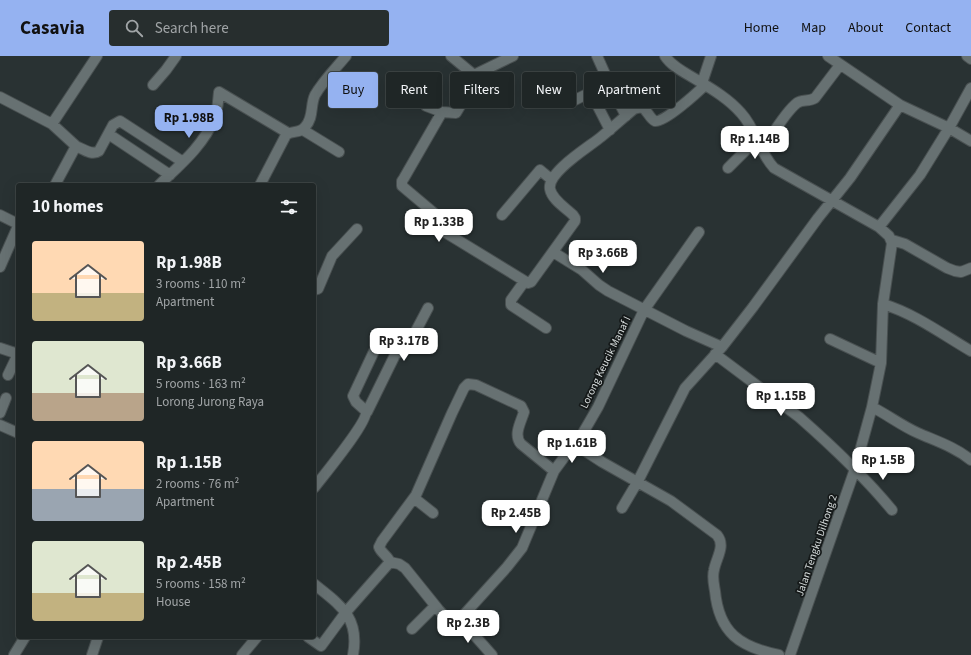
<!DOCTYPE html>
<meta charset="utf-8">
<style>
:root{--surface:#1f2626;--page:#272e2e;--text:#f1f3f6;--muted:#a1a5a7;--line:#3c4343;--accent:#95b2f1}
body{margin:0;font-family:"Source Sans 3",sans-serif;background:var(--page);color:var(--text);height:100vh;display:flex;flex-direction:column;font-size:15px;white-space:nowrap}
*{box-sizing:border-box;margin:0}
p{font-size:13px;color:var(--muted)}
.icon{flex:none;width:22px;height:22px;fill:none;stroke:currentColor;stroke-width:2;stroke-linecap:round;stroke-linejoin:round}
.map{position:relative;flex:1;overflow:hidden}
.drawer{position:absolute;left:16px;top:127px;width:300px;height:456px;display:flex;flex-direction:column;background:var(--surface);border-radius:4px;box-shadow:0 4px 16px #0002,0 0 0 1px var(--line)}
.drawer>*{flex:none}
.top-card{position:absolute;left:328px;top:16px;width:380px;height:36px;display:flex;gap:8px}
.price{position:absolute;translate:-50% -34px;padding:0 9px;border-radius:8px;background:#fff;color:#222;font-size:13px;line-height:26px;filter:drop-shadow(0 1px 2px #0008)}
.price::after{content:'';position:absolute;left:50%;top:24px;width:12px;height:9px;margin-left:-6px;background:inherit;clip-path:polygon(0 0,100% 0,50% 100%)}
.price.active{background:var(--accent);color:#111}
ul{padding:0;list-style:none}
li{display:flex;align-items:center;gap:12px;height:100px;padding:0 16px}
li span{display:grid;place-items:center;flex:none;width:112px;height:80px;border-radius:4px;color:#555}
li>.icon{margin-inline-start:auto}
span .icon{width:48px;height:48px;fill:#fffc;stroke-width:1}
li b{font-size:17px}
h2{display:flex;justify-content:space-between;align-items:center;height:48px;padding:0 16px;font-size:17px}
.pill{padding:0 14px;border-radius:4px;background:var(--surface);box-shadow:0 4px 16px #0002,0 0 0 1px var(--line);font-size:14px;line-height:36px}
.pill.active{background:var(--accent);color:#111}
header{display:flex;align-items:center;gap:24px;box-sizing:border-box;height:56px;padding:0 20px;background:var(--accent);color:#111}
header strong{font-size:19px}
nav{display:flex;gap:22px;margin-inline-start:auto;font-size:14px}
.search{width:280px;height:36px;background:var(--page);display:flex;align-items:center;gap:10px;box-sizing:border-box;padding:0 14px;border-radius:4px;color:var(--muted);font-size:15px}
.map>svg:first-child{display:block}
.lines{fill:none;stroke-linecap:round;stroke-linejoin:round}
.minor-casing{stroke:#495051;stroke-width:12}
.minor{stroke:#677172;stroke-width:10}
.labels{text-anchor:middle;stroke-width:3.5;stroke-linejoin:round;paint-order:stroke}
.street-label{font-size:11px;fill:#d6dcdc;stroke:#151919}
</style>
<header>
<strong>Casavia</strong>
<div class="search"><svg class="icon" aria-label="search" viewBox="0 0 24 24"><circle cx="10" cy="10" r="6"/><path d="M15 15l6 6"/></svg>Search here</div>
<nav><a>Home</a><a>Map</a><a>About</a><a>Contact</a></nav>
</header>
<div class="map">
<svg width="971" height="599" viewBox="0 0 971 599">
<rect width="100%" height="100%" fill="#293233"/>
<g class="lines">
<g class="minor-casing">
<path id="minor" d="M451,0L474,19L513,0
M597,0L610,29L626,60
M665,0C672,11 686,17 697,24C712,33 729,43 741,57C756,73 759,96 774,112L879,171L889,180L892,187L883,248L881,307L872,351L855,413L790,599
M828,0L900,49L949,72L971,85
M967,0L971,3
M563,21L573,44H575L589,37L592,39L610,74
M702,27L711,0
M153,29L166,14L176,0
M0,41L52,68L76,90L55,129
M426,50L442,56L456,57L462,47L474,19
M442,56L404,122L402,125V130L434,157L438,172L528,227L531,226L575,165V162L573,159C566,152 552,144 550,133C547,116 589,91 601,81C612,72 623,62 634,53L642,51C647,54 650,63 655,65C664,67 698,36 705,29
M52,68L97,0
M303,74L339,96
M113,81L170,119
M76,90C83,93 92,100 99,95L113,69L120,65L183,106
M762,94C771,81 785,56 797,47C802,43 809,46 815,42L840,9
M728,112L757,83
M159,129C180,109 204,89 215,61C218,53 218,44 219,36L288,77
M260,129L286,79C292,74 300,78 305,71C314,62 310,49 315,39C323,25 336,12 346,0
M0,159L18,168
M502,159L540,114L552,124
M879,171L920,119L949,72L971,32
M892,184L905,188L947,212L955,215L961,216L971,212
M553,196L582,214L599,229L608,235L686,275L722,291
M0,211L18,170
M524,226L511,244V249L546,272
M314,234L318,233L332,200L357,173
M883,248C915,258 942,278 971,295
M830,283L881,307
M0,292L18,298L8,319
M715,298L799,361C832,390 864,420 892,454
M468,328L476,329L521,350L524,356C521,366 513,379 521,388L554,415L522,492L507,511L460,563L454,565L448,564L438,553L405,512L399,508L390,506C388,500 381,497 379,491L382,485L416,439L452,357L464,332Z
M872,351C888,359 902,370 918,377C936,385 955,391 971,404
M367,356L395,299L409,288L428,252
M0,357L6,342
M0,369L18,377
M576,389L602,406L671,445L717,479C726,490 716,502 714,514C712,521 714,529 715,535C719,577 740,591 779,599
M554,415L568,396L576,389L598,351L644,254L699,176
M314,432C323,420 368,366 366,355L356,346L353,340L376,291
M414,442L433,457
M622,452L638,425L685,332L722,291L753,251L818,162L850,122L900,49
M314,528C340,549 360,561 353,599
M460,563L492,599
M412,573L435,550
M308,581L321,590L346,556L390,506
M14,599L25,581
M92,599L98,581
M242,599L257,581"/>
</g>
<use href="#minor" class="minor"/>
</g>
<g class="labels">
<g class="street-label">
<text transform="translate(605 306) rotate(-64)" y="4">Lorong Keucik Manaf I</text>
<text transform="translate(816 489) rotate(-71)" y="4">Jalan Tengku Dilhong 2</text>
</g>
</g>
</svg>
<b class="price active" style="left:189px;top:83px">Rp 1.98B</b>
<b class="price" style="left:755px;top:104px">Rp 1.14B</b>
<b class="price" style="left:439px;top:187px">Rp 1.33B</b>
<b class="price" style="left:603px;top:218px">Rp 3.66B</b>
<b class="price" style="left:404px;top:306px">Rp 3.17B</b>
<b class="price" style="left:781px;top:361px">Rp 1.15B</b>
<b class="price" style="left:572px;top:408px">Rp 1.61B</b>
<b class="price" style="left:883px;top:425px">Rp 1.5B</b>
<b class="price" style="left:516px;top:478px">Rp 2.45B</b>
<b class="price" style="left:468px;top:588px">Rp 2.3B</b>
<div class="top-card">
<a class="pill active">Buy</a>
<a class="pill">Rent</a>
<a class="pill">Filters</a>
<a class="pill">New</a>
<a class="pill">Apartment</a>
</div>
<section class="drawer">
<h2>10 homes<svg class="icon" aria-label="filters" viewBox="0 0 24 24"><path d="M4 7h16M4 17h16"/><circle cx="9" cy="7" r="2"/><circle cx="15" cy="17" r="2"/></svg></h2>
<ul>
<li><span style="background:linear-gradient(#ffd9b3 65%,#c2b280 0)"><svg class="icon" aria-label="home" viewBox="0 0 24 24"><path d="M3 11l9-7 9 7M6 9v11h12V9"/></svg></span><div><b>Rp 1.98B</b><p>3 rooms · 110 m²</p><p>Apartment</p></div></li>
<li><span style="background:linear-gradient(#dfe7d0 65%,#b9a48a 0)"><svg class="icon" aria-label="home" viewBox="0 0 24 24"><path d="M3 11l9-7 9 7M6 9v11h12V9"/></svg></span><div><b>Rp 3.66B</b><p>5 rooms · 163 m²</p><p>Lorong Jurong Raya</p></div></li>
<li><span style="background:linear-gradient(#ffd9b3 60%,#9aa5b1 0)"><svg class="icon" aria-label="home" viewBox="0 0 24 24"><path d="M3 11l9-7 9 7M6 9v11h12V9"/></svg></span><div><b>Rp 1.15B</b><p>2 rooms · 76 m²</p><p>Apartment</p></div></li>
<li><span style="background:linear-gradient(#dfe7d0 65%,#c2b280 0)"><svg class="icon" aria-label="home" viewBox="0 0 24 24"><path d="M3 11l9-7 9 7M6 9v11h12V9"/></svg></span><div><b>Rp 2.45B</b><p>5 rooms · 158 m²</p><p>House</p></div></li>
</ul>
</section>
</div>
